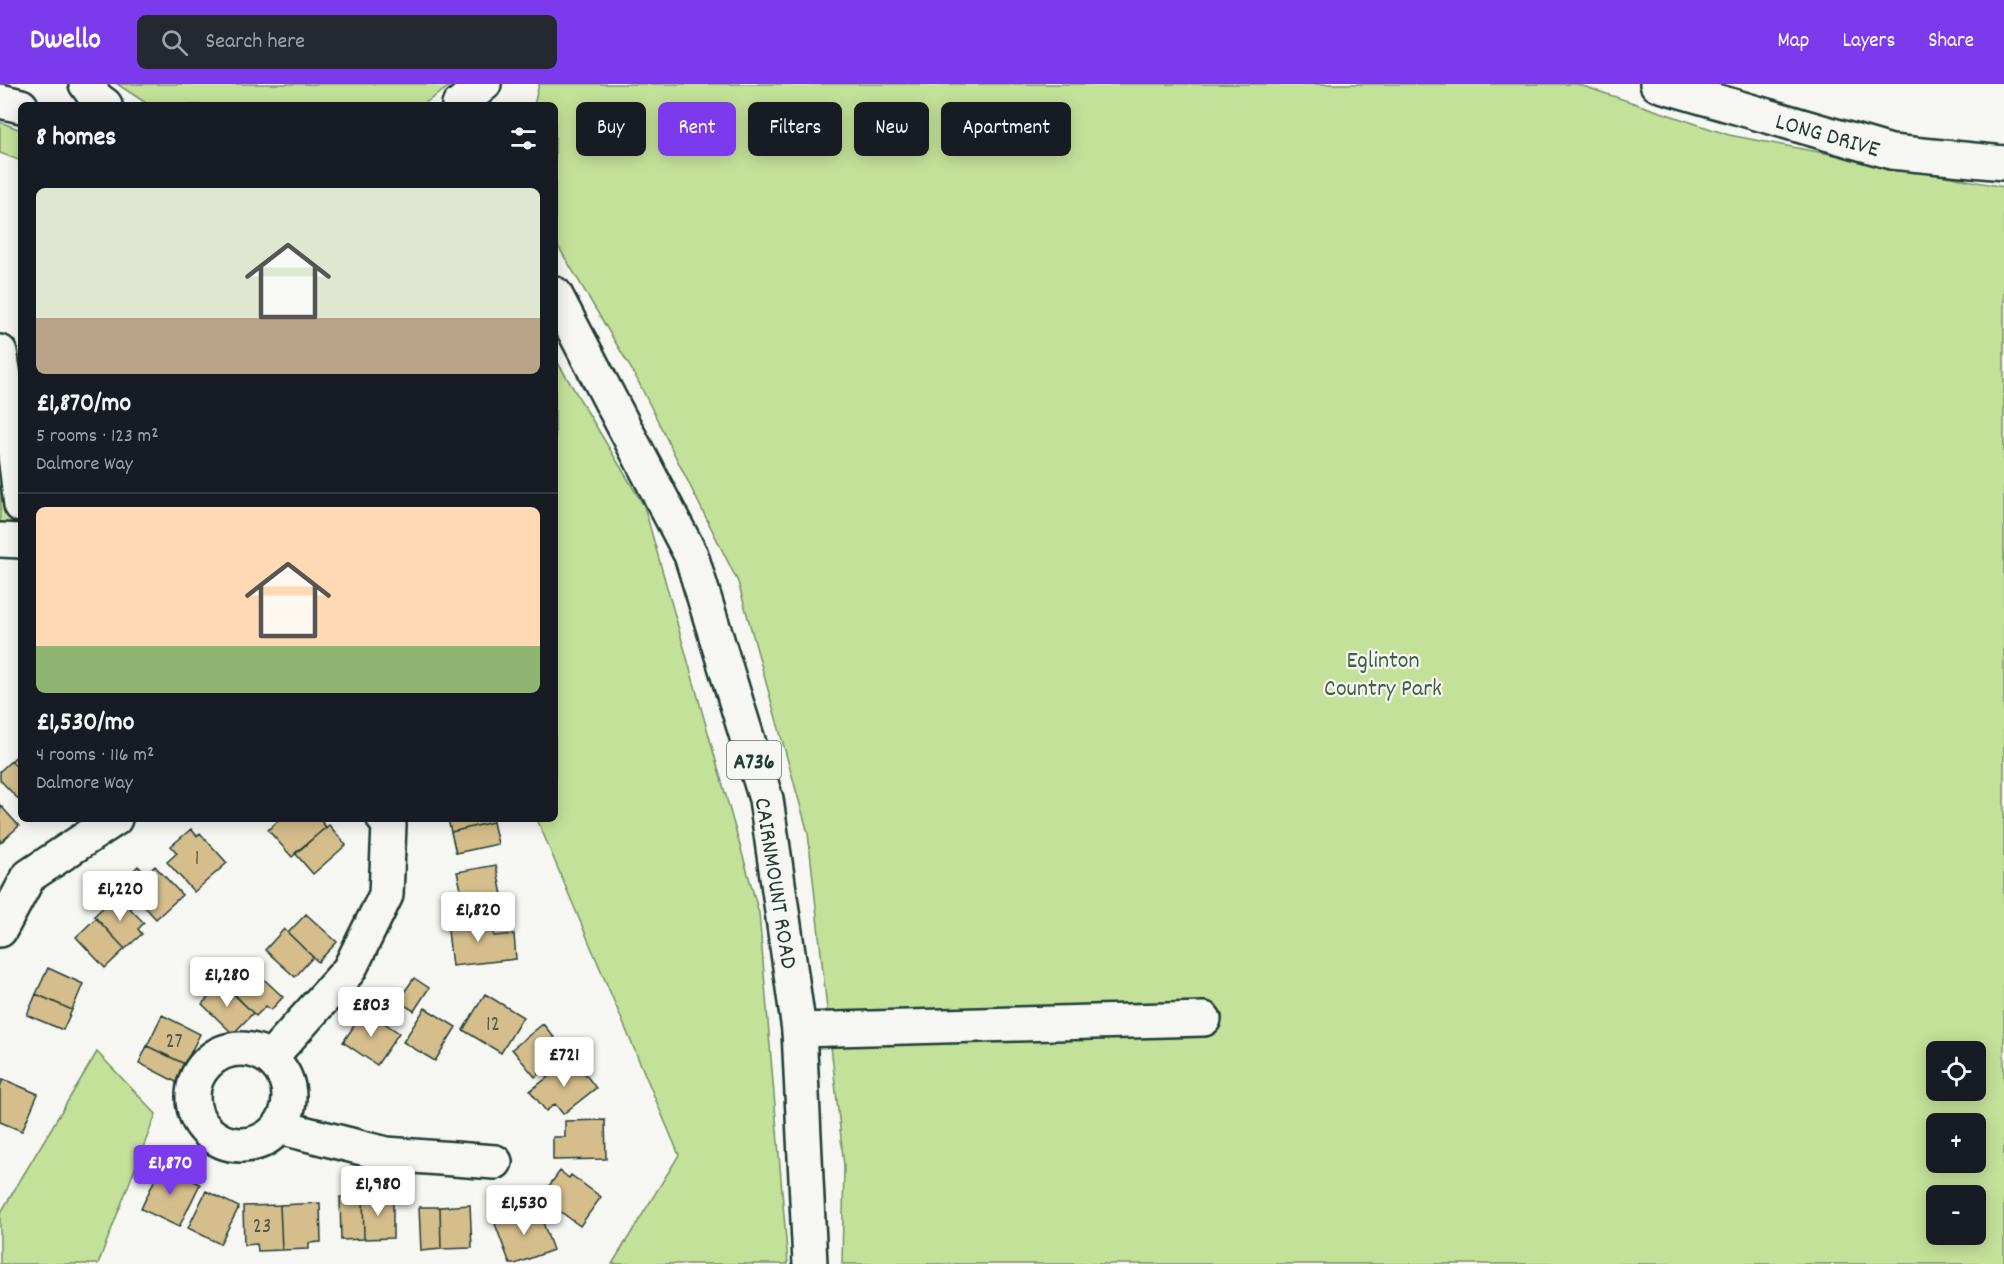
<!DOCTYPE html>
<meta charset="utf-8">
<style>
:root{--surface:#171b24;--page:#242831;--text:#f1f3f6;--muted:#9ea1a6;--line:#363941;--accent:#7c3aed}
body{margin:0;font-family:Dekko,sans-serif;background:var(--page);color:var(--text);height:100vh;display:flex;flex-direction:column;font-size:22px;white-space:nowrap}
*{box-sizing:border-box;margin:0}
p{font-size:20px;color:var(--muted)}
.icon{flex:none;width:33px;height:33px;fill:none;stroke:currentColor;stroke-width:2;stroke-linecap:round;stroke-linejoin:round}
.map{position:relative;flex:1;overflow:hidden}
.details{position:absolute;left:18px;top:18px;width:540px;height:720px;display:flex;flex-direction:column;background:var(--surface);border-radius:9px;box-shadow:0 3px 15px #0003}
.details>*{flex:none}
.top-card{position:absolute;left:576px;top:18px;width:570px;height:54px;display:flex;gap:12px}
.controls{position:absolute;left:1926px;top:957px;display:grid;gap:12px}
.controls a{display:grid;place-items:center;width:60px;height:60px;border-radius:9px;background:var(--surface);box-shadow:0 3px 15px #0003;font-size:30px}
.price{position:absolute;translate:-50% -51px;padding:0 14px;border-radius:6px;background:#fff;color:#222;font-size:20px;line-height:39px;filter:drop-shadow(0 2px 3px #0008)}
.price::after{content:'';position:absolute;left:50%;top:36px;width:18px;height:14px;margin-left:-9px;background:inherit;clip-path:polygon(0 0,100% 0,50% 100%)}
.price.selected{background:var(--accent);color:#fff}
ul{padding:0;list-style:none}
li{display:grid;align-content:center;gap:12px;height:318px;padding:0 18px}
li+li{border-top:2px solid var(--line)}
li span{display:grid;place-items:center;height:186px;border-radius:9px;color:#555}
li>.icon{margin-inline-start:auto}
span .icon{width:108px;height:108px;fill:#fffc;stroke-width:1}
li b{font-size:26px}
h2{display:flex;justify-content:space-between;align-items:center;height:72px;padding:0 18px;font-size:26px}
.chip{padding:0 21px;border-radius:9px;background:var(--surface);box-shadow:0 3px 15px #0003;font-size:21px;line-height:54px}
.chip.selected{background:var(--accent);color:#fff}
header{display:flex;align-items:center;gap:36px;box-sizing:border-box;height:84px;padding:0 30px;background:var(--accent);color:#fff}
header strong{font-size:28px}
nav{display:flex;gap:33px;margin-inline-start:auto;font-size:21px}
.search{width:420px;height:54px;background:var(--page);display:flex;align-items:center;gap:15px;box-sizing:border-box;padding:0 21px;border-radius:9px;color:var(--muted);font-size:22px}
.map>svg:first-child{display:block}
.green{fill:#c4e199;stroke:#728f66;stroke-width:1.5;fill-rule:evenodd}
.building{fill:#d5bd8c;stroke:#1f3d34;stroke-width:1.5}
.lines{fill:none;stroke-linecap:round;stroke-linejoin:round}
.minor-casing{stroke:#1f3d34;stroke-width:38}
.major-casing{stroke:#1f3d34;stroke-width:38}
.minor{stroke:#f6f6f2;stroke-width:33}
.major{stroke:#f6f6f2;stroke-width:33}
.labels{text-anchor:middle;stroke-width:4.5;stroke-linejoin:round;paint-order:stroke}
.number-label{font-size:21px;fill:#4c5d4a}
.shield{fill:#f6f6f2;stroke:#60746d;stroke-width:1.5}
.shield-label{font-size:22px;font-weight:bold;fill:#1f3d34}
.street-label{font-size:24px;fill:#1f3d34;stroke:#f6f6f2}
.park-label{font-size:24px;fill:#405e48;stroke:#f6f6f2}
</style>
<header>
<strong>Dwello</strong>
<div class="search"><svg class="icon" aria-label="search" viewBox="0 0 24 24"><circle cx="10" cy="10" r="6"/><path d="M15 15l6 6"/></svg>Search here</div>
<nav><a>Map</a><a>Layers</a><a>Share</a></nav>
</header>
<div class="map">
<svg width="2004" height="1180" viewBox="0 0 2004 1180">
<rect width="100%" height="100%" fill="#f6f6f2"/>
<filter id="ink" filterUnits="userSpaceOnUse"><feTurbulence type="fractalNoise" baseFrequency=".0167" numOctaves="2"/><feDisplacementMap in="SourceGraphic" scale="12" xChannelSelector="R" yChannelSelector="G"/><feConvolveMatrix kernelMatrix="1 2 1 2 8 2 1 2 1" color-interpolation-filters="sRGB"/></filter>
<g filter="url(#ink)">
<path class="green" d="M117,0H453L422,21H149Z
M539,0H1577L1729,51L2004,103V1180H842L844,1082L808,749L738,498L635,291L555,157V21H534ZM1936,968H1976V1006H1936ZM1936,1040H1976V1078H1936ZM1936,1112H1976V1150H1936Z
M0,38L21,46V77L0,69Z
M555,274L644,422L759,829L788,1180H612L679,1071L537,735H555Z
M21,379V444H0V383Z
M97,968L156,1030L98,1180H0V1130Z"/>
<path class="building" d="M21,668V687L11,677Z
M11,677L21,687V718L0,696V687Z
M0,721L19,742L0,759Z
M280,735H319L326,743L292,773L268,746Z
M448,735H493V738L451,748Z
M493,738L498,760L456,769L451,748Z
M329,741L346,761L313,790L295,769Z
M191,745L197,752L200,749L227,779L194,808L167,778L177,769L171,762Z
M496,781L504,821L454,831L451,813L462,810L457,788Z
M138,782L146,790L155,782L182,811L156,835L122,798Z
M117,811L144,839L138,845L142,850L125,865L94,832Z
M306,830L337,858L318,878L288,849Z
M491,833L494,852L514,850L516,875L452,882L447,838Z
M96,834L125,865L105,884L76,853Z
M284,845L313,873L295,893L265,866Z
M48,884L83,900L72,926L36,910Z
M254,886L283,913L271,926L266,922L256,932L227,903L242,887L248,892Z
M414,894L429,904L414,927L398,917Z
M222,899L253,929L233,950L202,920Z
M36,910L72,926L63,946L27,931Z
M485,910L523,933L501,969L463,946Z
M425,924L456,943L435,977L403,958Z
M365,926L399,949L377,981L343,958Z
M162,931L200,950L185,980L147,962Z
M543,940L566,968L535,993L512,965Z
M147,962L185,980L176,998L139,979Z
M573,974L596,1004L563,1030L555,1020L546,1027L530,1007Z
M3,995L38,1010L22,1047L0,1038V1003Z
M605,1036L606,1075L553,1076V1053H565V1037Z
M161,1082L200,1100L179,1143L141,1125Z
M560,1087L569,1094L571,1091L601,1113L580,1142L549,1119L554,1112L546,1106Z
M206,1107L239,1123L220,1160L188,1144Z
M393,1112V1154L364,1155L363,1113Z
M340,1113H363L364,1155L341,1156Z
M320,1119L321,1158L309,1159V1165L282,1166L280,1121Z
M280,1121L282,1166L258,1167L257,1160L244,1161L243,1122Z
M470,1121L472,1164L441,1165L440,1123Z
M537,1122L553,1166L515,1180H510L494,1137Z
M419,1123H440L441,1165L421,1167Z"/>
<g class="lines">
<g class="minor-casing">
<path id="minor" d="M0,17L21,22
M0,268L9,321L21,421
M0,456L21,457
M0,846L29,792L115,735
M799,946L1204,935
M193 1013a48 48 0 1 1 96 0a48 48 0 1 1-96 0Z
M270,974L349,886L386,811L389,741L384,735
M279,1043L386,1070L495,1078"/>
</g>
<g class="major-casing">
<path id="major" d="M86,0L97,15L105,21
M1657,0L1891,68L2004,79
M459,21L484,0
M555,210L691,471L766,715L799,946L810,1180"/>
</g>
<use href="#minor" class="minor"/>
<use href="#major" class="major"/>
</g>
</g>
<g class="labels">
<g class="number-label">
<text x="197" y="780">1</text>
<text x="493" y="946">12</text>
<text x="174" y="963">27</text>
<text x="262" y="1148">23</text>
</g>
<rect class="shield" x="727" y="657" width="54" height="38" rx="4.5"/>
<g class="shield-label">
<text x="754" y="684">A736</text>
</g>
<g class="street-label">
<text transform="translate(1828 50) rotate(16)" y="8">LONG DRIVE</text>
<text transform="translate(777 799) rotate(81)" y="8">CAIRNMOUNT ROAD</text>
</g>
<g class="park-label">
<text x="1383" y="583">Eglinton<tspan x="1383" dy="28">Country Park</tspan></text>
</g>
</g>
</svg>
<div class="controls">
<a><svg class="icon" aria-label="locate" viewBox="0 0 24 24"><circle cx="12" cy="12" r="6"/><path d="M12 2v4M12 18v4M2 12h4M18 12h4"/></svg></a>
<a>+</a>
<a>−</a>
</div>
<b class="price" style="left:120px;top:838px">£1,220</b>
<b class="price" style="left:478px;top:859px">£1,820</b>
<b class="price" style="left:227px;top:924px">£1,280</b>
<b class="price" style="left:371px;top:954px">£803</b>
<b class="price" style="left:564px;top:1004px">£721</b>
<b class="price selected" style="left:170px;top:1112px">£1,870</b>
<b class="price" style="left:378px;top:1133px">£1,980</b>
<b class="price" style="left:524px;top:1152px">£1,530</b>
<div class="top-card">
<a class="chip">Buy</a>
<a class="chip selected">Rent</a>
<a class="chip">Filters</a>
<a class="chip">New</a>
<a class="chip">Apartment</a>
</div>
<section class="details">
<h2>8 homes<svg class="icon" aria-label="filters" viewBox="0 0 24 24"><path d="M4 7h16M4 17h16"/><circle cx="9" cy="7" r="2"/><circle cx="15" cy="17" r="2"/></svg></h2>
<ul>
<li><span style="background:linear-gradient(#dfe7d0 70%,#b9a48a 0)"><svg class="icon" aria-label="home" viewBox="0 0 24 24"><path d="M3 11l9-7 9 7M6 9v11h12V9"/></svg></span><div><b>£1,870/mo</b><p>5 rooms · 123 m²</p><p>Dalmore Way</p></div></li>
<li><span style="background:linear-gradient(#ffd9b3 75%,#8fb573 0)"><svg class="icon" aria-label="home" viewBox="0 0 24 24"><path d="M3 11l9-7 9 7M6 9v11h12V9"/></svg></span><div><b>£1,530/mo</b><p>4 rooms · 116 m²</p><p>Dalmore Way</p></div></li>
</ul>
</section>
</div>
